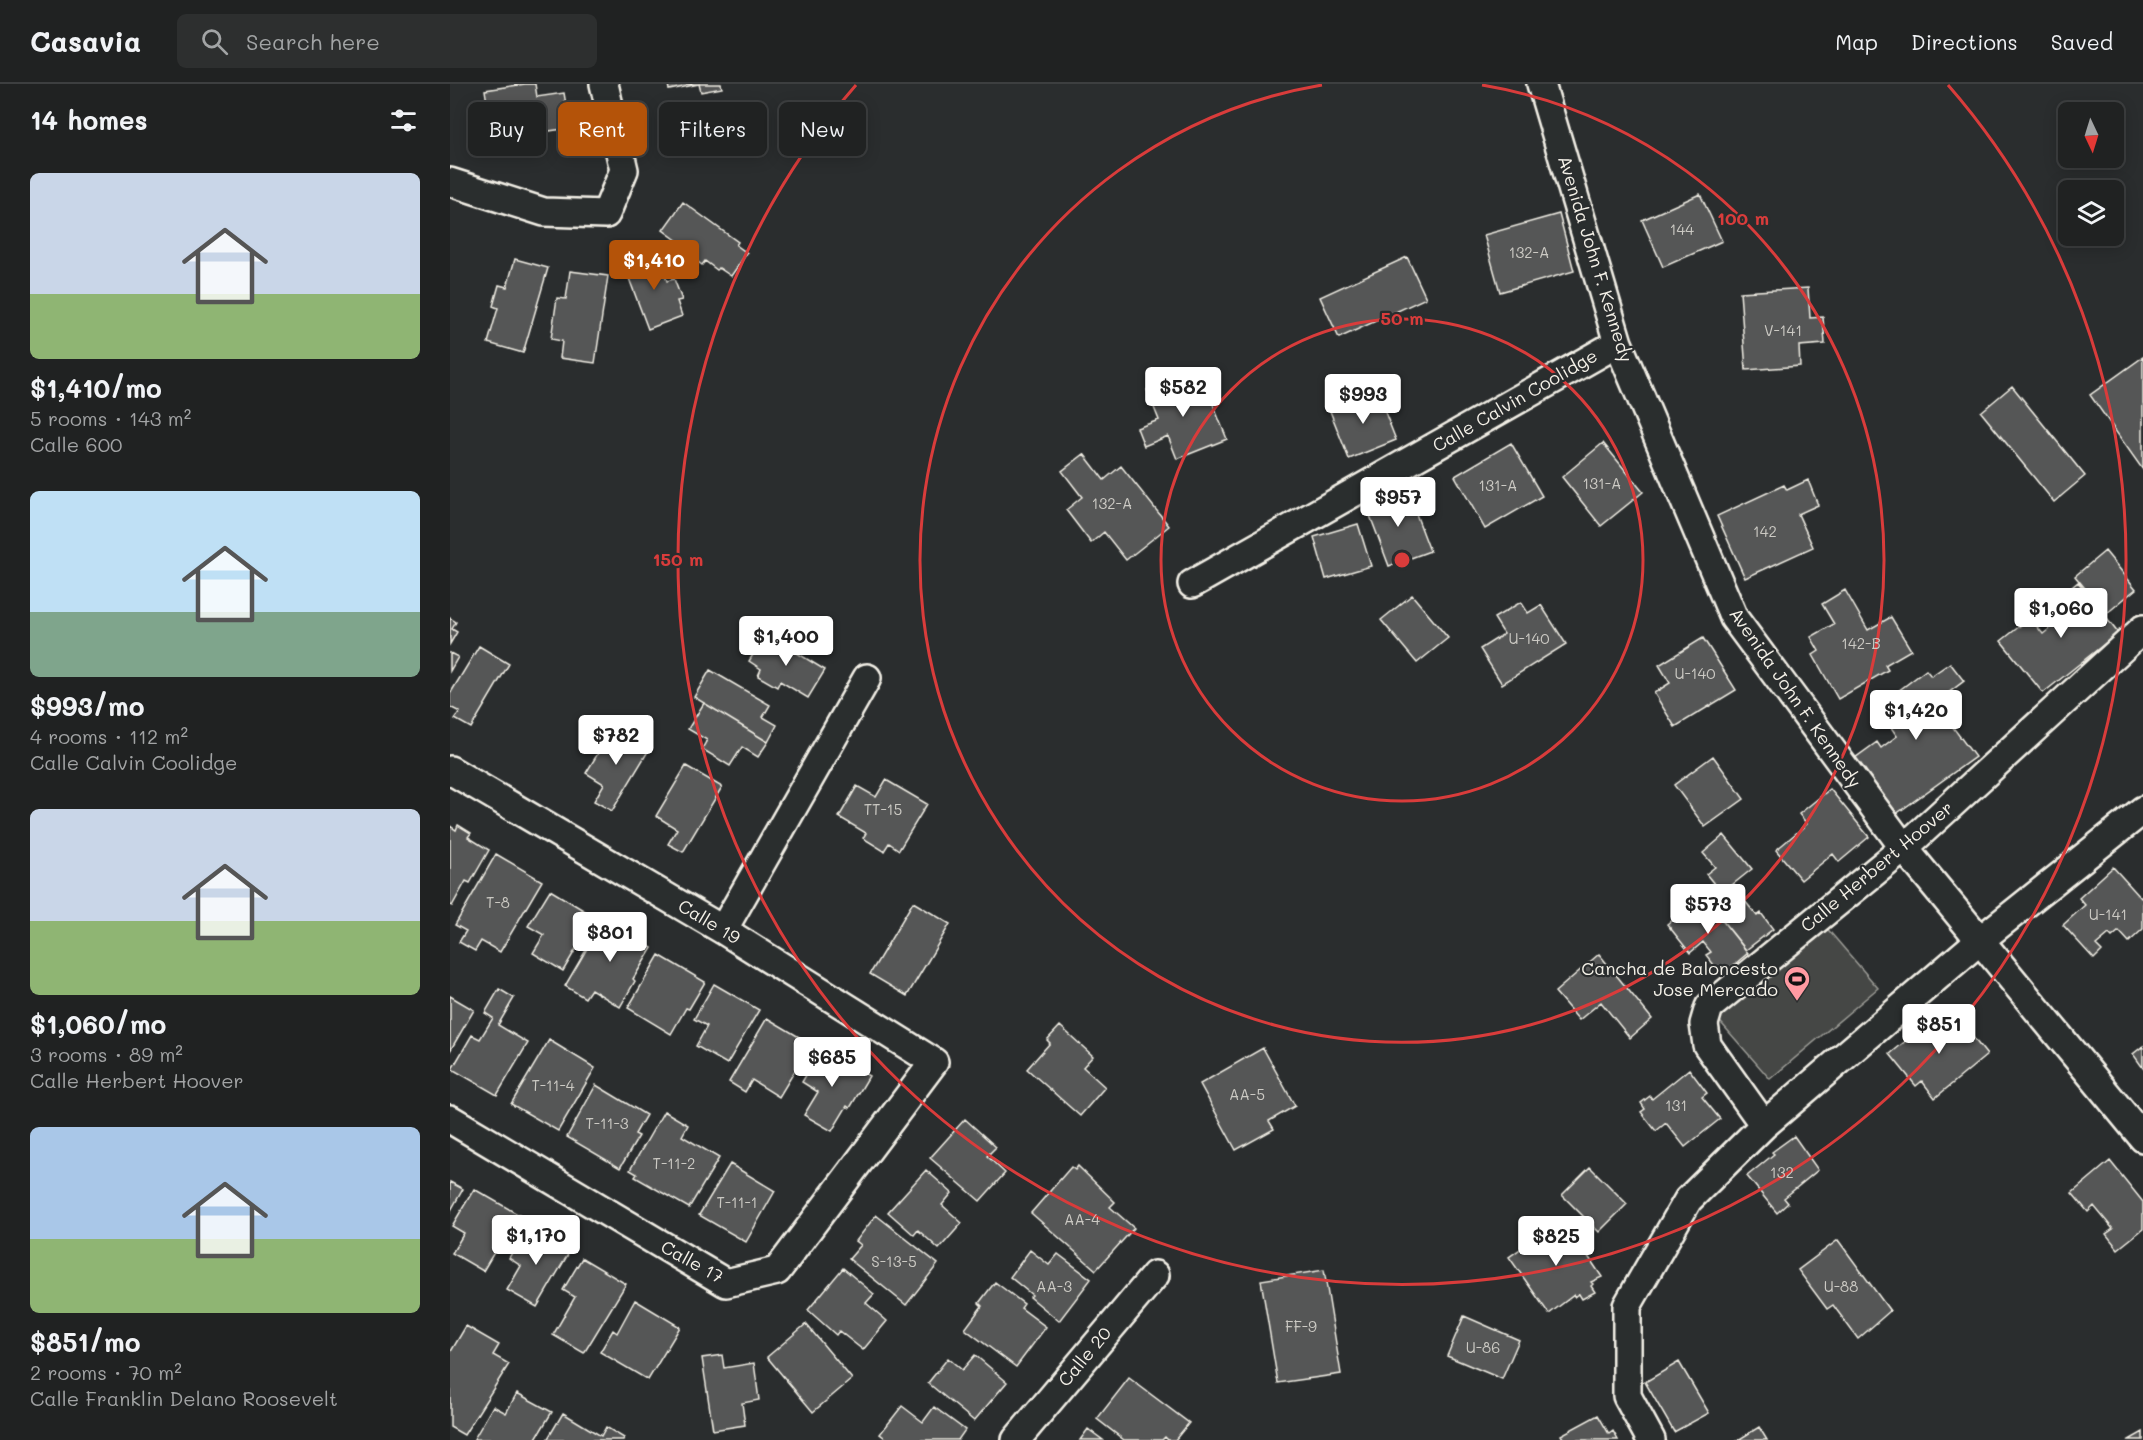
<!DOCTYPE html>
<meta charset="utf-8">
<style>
:root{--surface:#202222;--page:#2d2f2f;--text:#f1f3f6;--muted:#a2a4a5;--line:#3d3f40;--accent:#b45309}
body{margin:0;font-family:Mali,sans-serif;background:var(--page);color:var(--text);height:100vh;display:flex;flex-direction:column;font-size:22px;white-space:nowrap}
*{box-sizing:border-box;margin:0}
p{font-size:20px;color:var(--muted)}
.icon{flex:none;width:33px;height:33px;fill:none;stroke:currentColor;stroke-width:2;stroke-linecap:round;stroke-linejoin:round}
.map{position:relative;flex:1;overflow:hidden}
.drawer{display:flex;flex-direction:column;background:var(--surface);width:450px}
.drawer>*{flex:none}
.guide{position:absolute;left:18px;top:18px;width:570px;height:54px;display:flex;gap:12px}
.needle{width:39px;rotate:176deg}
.controls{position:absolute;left:1608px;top:18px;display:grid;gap:12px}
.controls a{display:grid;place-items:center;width:66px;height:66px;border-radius:9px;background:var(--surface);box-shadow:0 3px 15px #0003,0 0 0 2px var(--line);font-size:30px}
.price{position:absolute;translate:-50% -51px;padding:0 14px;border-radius:6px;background:#fff;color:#222;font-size:20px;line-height:39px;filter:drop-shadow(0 2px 3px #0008)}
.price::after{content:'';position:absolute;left:50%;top:36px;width:18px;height:14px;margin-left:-9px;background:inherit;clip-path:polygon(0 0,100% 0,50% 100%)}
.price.active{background:var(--accent);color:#fff}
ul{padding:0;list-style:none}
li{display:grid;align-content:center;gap:12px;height:318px;padding:0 30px}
li span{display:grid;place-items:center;height:186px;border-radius:9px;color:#555}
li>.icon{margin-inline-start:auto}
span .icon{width:108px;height:108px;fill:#fffc;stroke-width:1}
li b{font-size:26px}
h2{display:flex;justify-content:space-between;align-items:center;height:72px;padding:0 30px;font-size:26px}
.pill{padding:0 21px;border-radius:9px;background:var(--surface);box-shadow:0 3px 15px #0003,0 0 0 2px var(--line);font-size:21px;line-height:54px}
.pill.active{background:var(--accent);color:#fff}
header{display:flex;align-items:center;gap:36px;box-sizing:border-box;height:84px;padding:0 30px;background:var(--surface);border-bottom:2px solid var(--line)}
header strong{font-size:28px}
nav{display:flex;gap:33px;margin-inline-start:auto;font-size:21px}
.search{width:420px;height:54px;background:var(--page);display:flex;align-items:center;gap:15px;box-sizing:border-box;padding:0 21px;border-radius:9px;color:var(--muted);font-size:22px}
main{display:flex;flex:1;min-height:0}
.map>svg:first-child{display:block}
.green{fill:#444645;stroke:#9c9c96;stroke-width:1.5}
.building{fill:#555756;stroke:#f4f1e8;stroke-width:1.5}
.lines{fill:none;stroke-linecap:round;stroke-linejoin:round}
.minor-casing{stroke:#f4f1e8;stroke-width:32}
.minor{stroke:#2a2d2e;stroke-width:27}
.ring{fill:none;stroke:#d93c3b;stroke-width:3}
.labels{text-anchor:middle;stroke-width:4.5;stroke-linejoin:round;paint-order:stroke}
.number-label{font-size:15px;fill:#cccac4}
.street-label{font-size:18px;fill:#f4f1e8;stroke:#2a2d2e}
.poi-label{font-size:18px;fill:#f4f1e8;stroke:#2a2d2e;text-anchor:end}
.centre{fill:#d93c3b;stroke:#2a2d2e;stroke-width:3}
.ring-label{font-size:18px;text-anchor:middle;font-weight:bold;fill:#d93c3b;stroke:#2a2d2e;stroke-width:4.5;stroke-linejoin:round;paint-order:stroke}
</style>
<header>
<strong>Casavia</strong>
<div class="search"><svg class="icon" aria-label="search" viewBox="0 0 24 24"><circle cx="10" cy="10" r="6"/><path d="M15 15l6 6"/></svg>Search here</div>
<nav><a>Map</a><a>Directions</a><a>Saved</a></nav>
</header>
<main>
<section class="drawer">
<h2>14 homes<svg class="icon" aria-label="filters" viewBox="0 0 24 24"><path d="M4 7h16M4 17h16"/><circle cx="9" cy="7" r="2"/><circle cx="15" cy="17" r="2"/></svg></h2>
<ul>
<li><span style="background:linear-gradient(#c9d6e8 65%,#8fb573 0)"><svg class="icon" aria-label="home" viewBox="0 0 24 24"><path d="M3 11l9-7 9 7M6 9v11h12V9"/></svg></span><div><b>$1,410/mo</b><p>5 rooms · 143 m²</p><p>Calle 600</p></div></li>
<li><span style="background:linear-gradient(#bfe0f5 65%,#7fa58c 0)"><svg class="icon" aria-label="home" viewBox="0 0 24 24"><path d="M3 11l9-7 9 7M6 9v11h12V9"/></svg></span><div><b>$993/mo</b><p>4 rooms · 112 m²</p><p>Calle Calvin Coolidge</p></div></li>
<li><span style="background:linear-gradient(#c9d6e8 60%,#8fb573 0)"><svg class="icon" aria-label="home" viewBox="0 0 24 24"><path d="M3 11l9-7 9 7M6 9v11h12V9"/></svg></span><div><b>$1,060/mo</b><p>3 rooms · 89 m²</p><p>Calle Herbert Hoover</p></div></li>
<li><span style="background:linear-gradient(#a9c7e8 60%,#8fb573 0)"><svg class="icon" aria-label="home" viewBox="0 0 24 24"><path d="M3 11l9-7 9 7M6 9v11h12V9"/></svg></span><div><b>$851/mo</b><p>2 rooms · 70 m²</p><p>Calle Franklin Delano Roosevelt</p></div></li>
</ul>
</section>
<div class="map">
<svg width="1693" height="1356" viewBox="0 0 1693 1356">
<rect width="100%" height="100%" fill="#2a2d2e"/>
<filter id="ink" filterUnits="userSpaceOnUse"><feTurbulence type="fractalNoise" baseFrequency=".0167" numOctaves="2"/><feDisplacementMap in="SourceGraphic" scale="12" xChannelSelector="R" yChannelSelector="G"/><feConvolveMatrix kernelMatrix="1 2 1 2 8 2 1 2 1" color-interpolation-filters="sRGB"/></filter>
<g filter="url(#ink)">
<path class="green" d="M1374,841L1428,904L1320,995L1266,933Z"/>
<path class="building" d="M75,0H85L87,13L114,9L120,44L92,48L93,57L62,62L60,48L42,51L35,6Z
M218,0H271L272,4L251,8L249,0L219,6Z
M289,18L299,64L259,71L257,63L218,70L211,34Z
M1250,110L1272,157L1213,183L1192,136Z
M233,118L288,158L286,161L297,169L281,192L269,184L267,186L255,177L252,181L233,167L236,163L213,146Z
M1109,130L1124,187L1050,208L1034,151Z
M207,169L217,197L224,195L232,216L227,217L232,232L198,245L174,181Z
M957,173L976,214L889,254L870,213Z
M65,175L98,184L73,269L38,259L48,224L43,222L49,201L57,203Z
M120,187L158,192L145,279L110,274L112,257L101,255L107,214L116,215Z
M1358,204L1360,234L1373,233L1375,260L1349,262L1350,282L1296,286L1290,208Z
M1693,273V386L1640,311Z
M738,289L748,313L758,308L777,355L727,375L718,352L694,362L687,344L709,336L697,306Z
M1562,302L1635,392L1604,418L1531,328Z
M927,308L946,356L899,375L880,327Z
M1061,359L1092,412L1035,445L1005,392Z
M1153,359L1193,408L1151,442L1112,393Z
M634,370L654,396L671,382L719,442L676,476L654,448L641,459L616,426L632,413L612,387Z
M1358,396L1368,421L1348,430L1363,463L1295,494L1267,432L1334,401L1337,406Z
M957,406L980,467L939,482L916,421Z
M908,440L921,482L876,495L864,453Z
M1655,467L1686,505L1656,530L1625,492Z
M1628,498L1668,549L1593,609L1551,557L1580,534L1593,550L1612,535L1600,521Z
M1395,506L1418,546L1441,533L1461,566L1435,581L1438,586L1388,615L1363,571L1369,567L1361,553L1384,540L1372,520Z
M962,511L998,554L967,579L931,536Z
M1071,518L1078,529L1091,521L1116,560L1052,600L1030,565L1054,550L1044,534Z
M0,534L6,538L2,545L7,548L0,560Z
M316,550L375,586L358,614L330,597L327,603L308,592L311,585L299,577Z
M1253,554L1286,606L1225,643L1204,609L1220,599L1209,581Z
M29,562L59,580L21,644L5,635L10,628L0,623V610Z
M0,569L8,573L0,587Z
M1500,579L1514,597L1485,619L1525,673L1446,730L1405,674L1427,658L1431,664L1447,652L1427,623L1476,586L1481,592Z
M260,586L320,621L313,633L327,641L318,658L244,613Z
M254,619L318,658L308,673L292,663L280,682L252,665L257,656L238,645Z
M164,643L200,664L162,727L144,717L154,700L136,689Z
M1263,672L1294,715L1255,743L1224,701Z
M236,682L272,703L233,768L218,760L227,745L206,732Z
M436,696L477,720L449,766L439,759L434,767L413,754L416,749L389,733L407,702L426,713Z
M1380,705L1419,753L1389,778L1383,770L1351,796L1326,766L1357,740L1349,730Z
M8,741L21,749L18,753L39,766L20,799L16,797L2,822L0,821V742L6,746Z
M1274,751L1302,785L1282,801L1307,832L1311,829L1323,845L1296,866L1252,811L1265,801L1256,790L1265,783L1253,769Z
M46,770L92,797L50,868L31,857L25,867L9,858L16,847L5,841Z
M1663,783L1691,814L1693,812V845L1679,858L1669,847L1662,853L1659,850L1646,861L1652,867L1644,875L1613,841L1635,821L1629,814Z
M100,806L145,833L113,887L83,869L94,851L78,842Z
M1252,811L1298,869L1272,891L1256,871L1261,868L1253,858L1240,869L1217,840Z
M463,818L500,840L457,912L420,890Z
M156,832L186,849L183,853L202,864L183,895L185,897L170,923L141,905L135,914L115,902Z
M1149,870L1202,935L1180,954L1151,918L1129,936L1105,908Z
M209,871L255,898L239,925L236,924L221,950L178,924Z
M264,900L309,926L277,980L246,962L257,942L244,935Z
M49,905L64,914L48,941L78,959L47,1011L2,985L22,951L30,955L43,934L35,929Z
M0,912L24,926L0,967Z
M1504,930L1537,971L1485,1014L1472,997L1466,1002L1440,970L1476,940L1483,948Z
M317,934L361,960L329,1013L302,996L295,1008L279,998Z
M610,942L643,972L633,983L655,1003L630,1032L577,985L600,959L597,956Z
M99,956L145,984L108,1047L61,1020Z
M1693,962V984L1683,970Z
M372,964L419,992L400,1024L397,1022L382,1047L354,1031L368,1008L352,998Z
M813,964L845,1022L819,1037L824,1045L786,1066L750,1000Z
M1239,985L1257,1009L1252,1013L1270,1035L1235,1063L1216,1039L1206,1047L1191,1028L1195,1025L1191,1019L1200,1012L1202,1015Z
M146,1001L196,1031L185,1050L189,1052L170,1084L117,1053Z
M214,1027L238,1041L232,1052L269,1074L239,1124L185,1093L187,1090L180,1086Z
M515,1035L546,1063L537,1072L555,1089L530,1117L480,1074Z
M1344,1052L1368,1086L1334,1114L1338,1119L1327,1129L1297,1092L1324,1070L1322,1068Z
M1660,1077L1693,1118V1145L1668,1165L1656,1150L1663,1145L1644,1122L1638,1128L1622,1109Z
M280,1080L325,1107L296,1158L249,1131Z
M628,1082L665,1118L660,1123L684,1144L646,1186L581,1129L621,1083L625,1086Z
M1140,1083L1177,1120L1149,1148L1112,1111Z
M476,1086L502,1109L492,1121L512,1139L489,1165L468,1146L464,1151L438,1128Z
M0,1098L13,1105L0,1128Z
M24,1105L71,1132L50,1168L46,1165L33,1187L2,1169L14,1149L2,1142Z
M426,1131L488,1180L456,1221L399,1175L411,1161L406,1157Z
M1113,1135L1152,1193L1141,1198L1143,1200L1141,1202L1145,1208L1132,1215L1129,1210L1125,1213L1124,1211L1099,1230L1059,1173Z
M77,1142L120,1167L87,1223L57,1206L71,1182L59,1174Z
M1388,1156L1440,1227L1408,1255L1383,1221L1377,1225L1348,1186Z
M580,1166L599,1181L608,1170L641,1195L609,1237L580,1213L582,1211L560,1193Z
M132,1174L176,1200L134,1269L103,1251L125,1213L113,1206Z
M393,1184L424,1210L416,1219L437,1237L413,1266L389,1247L386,1251L358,1226Z
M874,1186L891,1290L828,1299L811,1196Z
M545,1198L574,1220L571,1224L596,1243L566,1283L515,1245L532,1222L529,1219Z
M185,1216L230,1243L198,1296L150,1268L163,1246L167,1249Z
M1014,1232L1069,1256L1052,1295L997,1272Z
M356,1240L402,1295L363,1328L317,1273Z
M16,1242L49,1261L43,1271L59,1280L14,1351L0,1343V1269Z
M272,1271L274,1284L304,1279L309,1316L292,1319L295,1341L263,1346L252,1274Z
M525,1271L557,1298L524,1337L478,1299L498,1274L512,1286Z
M1229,1278L1259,1329L1224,1348L1195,1298Z
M679,1294L739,1339L725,1356H718L715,1353L712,1356H674L647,1335Z
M67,1309L102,1328L85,1356L24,1355L43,1322L56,1329Z
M452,1322L473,1338L484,1323L515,1346L508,1356H438L430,1350Z
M113,1329L151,1352L156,1343L174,1354L173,1356H97Z
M1148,1331L1159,1350L1163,1347L1168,1356H1114L1111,1351Z
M1309,1343L1317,1356H1288Z
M638,1345L653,1356H630Z
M1693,1348V1356H1679Z"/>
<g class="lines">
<g class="minor-casing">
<path id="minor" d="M1091,0L1168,259L1284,534L1454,764L1693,1054
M0,98L94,128L156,130L174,86L154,0
M742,500L1168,259
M0,686L273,846L484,978L327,1187L276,1199L0,1035
M273,846L417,594
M1314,1041L1257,961L1254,940L1259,923L1454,764L1693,545
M566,1356L705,1191
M1201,1356L1177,1312V1222L1238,1116L1314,1041L1529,857L1693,726"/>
</g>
<use href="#minor" class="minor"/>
</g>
</g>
<g class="ring">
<circle cx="952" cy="476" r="241"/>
<path d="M1032 1A482 482 0 1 1 872 1"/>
<path d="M1498 1A724 724 0 1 1 406 1"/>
</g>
<defs>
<g id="stadium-pin" transform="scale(1.35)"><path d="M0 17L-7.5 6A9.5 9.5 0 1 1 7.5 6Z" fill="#ff9aa2" stroke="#2a2d2e"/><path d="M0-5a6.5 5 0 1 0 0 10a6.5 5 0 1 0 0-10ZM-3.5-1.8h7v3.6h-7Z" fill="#111"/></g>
</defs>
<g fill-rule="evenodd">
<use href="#stadium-pin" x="1347" y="895"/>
</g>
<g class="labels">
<g class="number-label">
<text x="1232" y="151">144</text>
<text x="1079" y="174">132-A</text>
<text x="1333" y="252">V-141</text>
<text x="1152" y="405">131-A</text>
<text x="1048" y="407">131-A</text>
<text x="662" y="425">132-A</text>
<text x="1315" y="453">142</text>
<text x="1079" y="560">U-140</text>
<text x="1411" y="565">142-B</text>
<text x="1245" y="595">U-140</text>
<text x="433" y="731">TT-15</text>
<text x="48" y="824">T-8</text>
<text x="1658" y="836">U-141</text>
<text x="103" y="1007">T-11-4</text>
<text x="797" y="1016">AA-5</text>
<text x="1226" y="1027">131</text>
<text x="157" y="1045">T-11-3</text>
<text x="224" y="1085">T-11-2</text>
<text x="1332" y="1094">132</text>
<text x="287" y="1124">T-11-1</text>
<text x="632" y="1141">AA-4</text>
<text x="444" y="1183">S-13-5</text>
<text x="604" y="1208">AA-3</text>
<text x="1391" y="1208">U-88</text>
<text x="851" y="1248">FF-9</text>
<text x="1033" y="1269">U-86</text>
</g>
<g class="street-label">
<text transform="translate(1145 175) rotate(73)" y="6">Avenida John F. Kennedy</text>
<text transform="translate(1065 317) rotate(-30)" y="6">Calle Calvin Coolidge</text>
<text transform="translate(1345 614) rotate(55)" y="6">Avenida John F. Kennedy</text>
<text transform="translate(1427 783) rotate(-40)" y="6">Calle Herbert Hoover</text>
<text transform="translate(259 838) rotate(31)" y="6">Calle 19</text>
<text transform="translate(242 1178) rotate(29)" y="6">Calle 17</text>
<text transform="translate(635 1273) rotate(-50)" y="6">Calle 20</text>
</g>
<g class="poi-label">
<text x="1328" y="891">Cancha de Baloncesto<tspan x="1328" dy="21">Jose Mercado</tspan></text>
</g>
</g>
<circle cx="952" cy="476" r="9" class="centre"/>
<g class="ring-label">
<text x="1293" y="141">100 m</text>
<text x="952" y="241">50 m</text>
<text x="228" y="482">150 m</text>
</g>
</svg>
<div class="controls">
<a><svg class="needle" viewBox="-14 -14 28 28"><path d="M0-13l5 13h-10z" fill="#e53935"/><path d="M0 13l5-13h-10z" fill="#a2a4a5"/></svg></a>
<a><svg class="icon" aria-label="layers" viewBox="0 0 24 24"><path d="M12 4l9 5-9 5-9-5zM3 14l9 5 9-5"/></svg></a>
</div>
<b class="price active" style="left:204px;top:207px">$1,410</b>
<b class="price" style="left:733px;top:334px">$582</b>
<b class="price" style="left:913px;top:341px">$993</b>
<b class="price" style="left:948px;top:444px">$957</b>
<b class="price" style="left:1611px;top:555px">$1,060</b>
<b class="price" style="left:336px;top:583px">$1,400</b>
<b class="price" style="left:1466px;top:657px">$1,420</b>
<b class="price" style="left:166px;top:682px">$782</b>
<b class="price" style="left:1258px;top:851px">$573</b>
<b class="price" style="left:160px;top:879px">$801</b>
<b class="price" style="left:1489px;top:971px">$851</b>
<b class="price" style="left:382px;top:1004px">$685</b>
<b class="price" style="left:86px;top:1182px">$1,170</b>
<b class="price" style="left:1106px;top:1183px">$825</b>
<div class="guide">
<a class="pill">Buy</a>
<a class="pill active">Rent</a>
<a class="pill">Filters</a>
<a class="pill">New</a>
</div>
</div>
</main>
